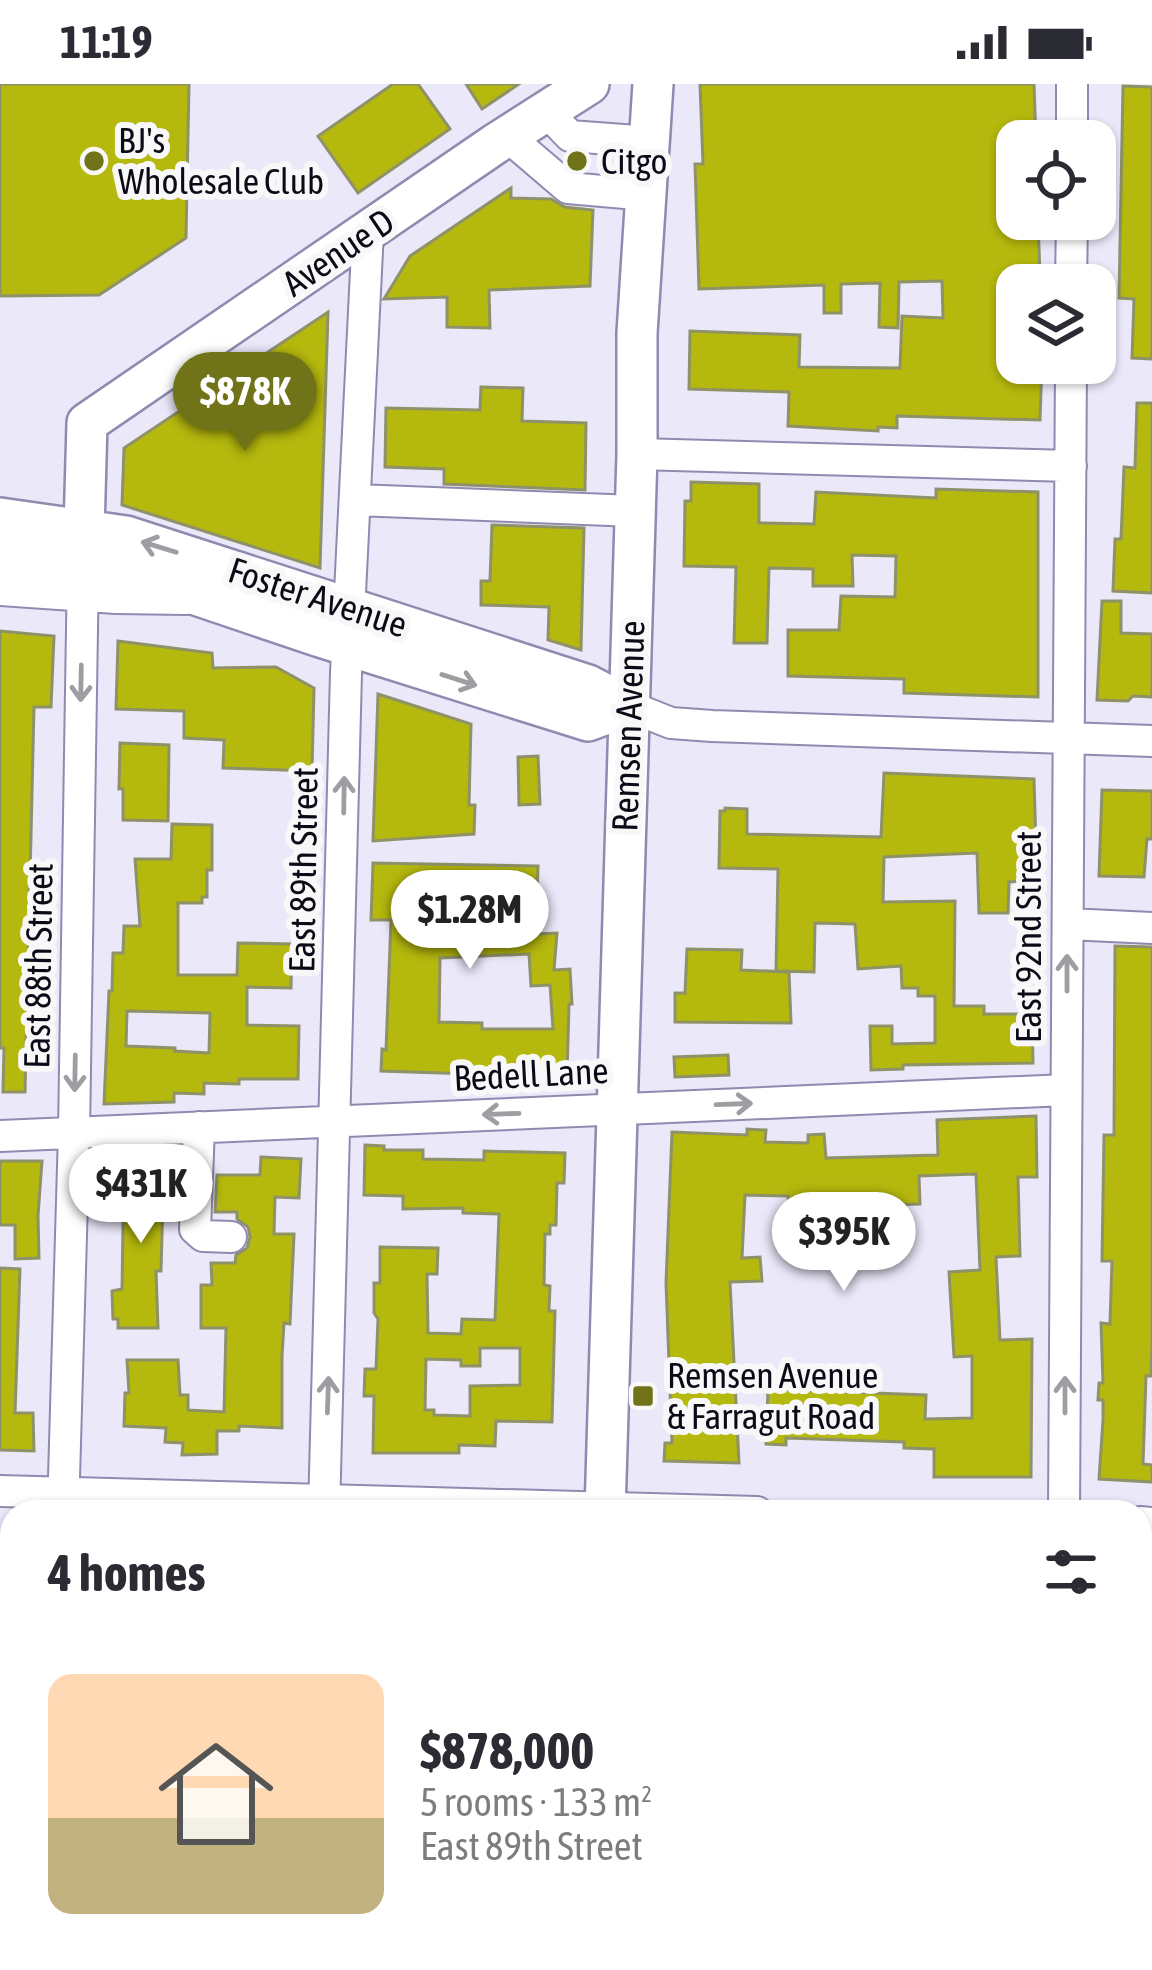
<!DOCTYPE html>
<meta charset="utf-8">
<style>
:root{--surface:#fff;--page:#f7f7f7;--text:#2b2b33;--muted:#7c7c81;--line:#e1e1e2;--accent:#717318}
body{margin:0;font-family:"Asap Condensed",sans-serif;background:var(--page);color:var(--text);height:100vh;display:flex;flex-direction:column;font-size:45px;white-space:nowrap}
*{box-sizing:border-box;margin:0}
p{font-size:39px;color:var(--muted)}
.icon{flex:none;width:66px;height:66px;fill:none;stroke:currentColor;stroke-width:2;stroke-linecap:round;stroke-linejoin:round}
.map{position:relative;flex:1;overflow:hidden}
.side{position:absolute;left:0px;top:1416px;width:1152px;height:471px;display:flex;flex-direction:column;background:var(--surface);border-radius:36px 36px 0 0;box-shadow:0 3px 9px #0004}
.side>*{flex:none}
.controls{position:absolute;left:996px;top:36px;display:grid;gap:24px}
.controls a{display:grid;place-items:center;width:120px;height:120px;border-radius:24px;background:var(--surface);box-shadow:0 3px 9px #0004;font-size:60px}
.price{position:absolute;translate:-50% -102px;padding:0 27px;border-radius:42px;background:#fff;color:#222;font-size:39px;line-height:78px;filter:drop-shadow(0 3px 6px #0008)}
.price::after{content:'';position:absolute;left:50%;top:72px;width:36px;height:27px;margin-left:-18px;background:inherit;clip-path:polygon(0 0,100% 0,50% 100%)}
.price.active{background:var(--accent);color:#fff}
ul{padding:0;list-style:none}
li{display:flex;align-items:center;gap:36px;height:300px;padding:0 48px}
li+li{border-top:3px solid var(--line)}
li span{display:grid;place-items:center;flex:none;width:336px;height:240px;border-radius:24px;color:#555}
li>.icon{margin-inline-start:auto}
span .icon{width:144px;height:144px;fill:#fffc;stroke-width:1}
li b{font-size:51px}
h2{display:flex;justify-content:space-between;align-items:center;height:144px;padding:0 48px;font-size:51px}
.status{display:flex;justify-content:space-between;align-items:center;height:84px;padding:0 60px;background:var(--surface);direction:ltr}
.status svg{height:33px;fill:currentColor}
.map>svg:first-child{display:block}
.building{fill:#b5b80d;stroke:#8f9169;stroke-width:3;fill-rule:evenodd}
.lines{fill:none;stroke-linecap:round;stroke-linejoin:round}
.minor-casing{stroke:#8f8ab0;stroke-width:34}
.major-casing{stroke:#8f8ab0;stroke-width:44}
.minor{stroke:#fff;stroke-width:30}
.major{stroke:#fff;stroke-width:39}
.oneway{stroke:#9e9da2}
.poi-dot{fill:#717318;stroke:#f8f8f8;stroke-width:4.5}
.labels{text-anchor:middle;stroke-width:12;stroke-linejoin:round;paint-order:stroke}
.poi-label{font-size:36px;fill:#0c0a17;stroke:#f8f8f8;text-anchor:start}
.street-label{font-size:36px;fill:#0c0a17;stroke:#f8f8f8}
</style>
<div class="status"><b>11:19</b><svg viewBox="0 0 49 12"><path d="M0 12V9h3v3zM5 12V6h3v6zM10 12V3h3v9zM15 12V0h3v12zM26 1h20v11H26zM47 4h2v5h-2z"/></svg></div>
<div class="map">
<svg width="1152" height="1886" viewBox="0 0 1152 1886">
<rect width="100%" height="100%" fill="#eae8f9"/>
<path class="building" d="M0,0H189L186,154L99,211L0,212Z
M393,0H418L450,45L358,109L318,52Z
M466,0H519L482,25Z
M700,0H1034L1036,57H1017V135H1038L1040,193L1017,194V279H1042L1040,336L897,332V344L878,343V347L788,342L789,308L689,305L690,247L800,251L799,283L900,284L902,232L943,234L942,197L899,198L898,244L879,243L880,199L841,200V229H824V201L699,205L695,80H703Z
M1123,2L1152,3V275L1132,274L1134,215L1119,214Z
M511,104V114L551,115L565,123L593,126L590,202L489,206L490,244L447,243V213L384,215L410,172Z
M328,228L320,484L122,421L124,364Z
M481,303L523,304L522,337L586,339L585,406L444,400V385L385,383L386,324L480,326Z
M1137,319H1152V509L1113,507L1115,455H1121L1124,383L1135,384Z
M691,398L759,400V439L814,440L816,408L936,414V405L1038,408V613L904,609V595L788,592V546H839L841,512L895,513L896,472L852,471L853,502H813V485L769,484L767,559H734L736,483L684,482L685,417H691Z
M492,441L584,444L581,566L548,556L549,523L481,521V497H490Z
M1102,517H1121V549L1152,550V613L1133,612L1128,617L1097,616Z
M0,547L54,552L51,623H34L25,1008H3L4,964H0Z
M118,557L212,569L213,584L276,583L314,604L312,687L223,684L224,656L184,654V627L116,625Z
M378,610L471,640L469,721H475L474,750L373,757Z
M120,659L169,661L168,737L123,736V705H119Z
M538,672L540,720L519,721L518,673Z
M884,689L1034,695L1037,796L1009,798L1008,829H979L977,769L884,773L883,818L955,817L954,922H984V930H1032L1033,979L903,981V985L871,986L870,942H892V960L935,959V912H918V904H902L901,882L858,885L855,840L815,839L814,888L776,887L778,785L719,784L720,727H725V724L747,725V750L881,753Z
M1102,706L1152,707V755H1147L1144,793L1099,792Z
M172,740L212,741V786H207V813H202V819H178V891H237L238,859L292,860L291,904L247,903V941L299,942L298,995H239V1000L204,999V1010L174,1009V1018L104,1020L109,907H112L113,869H123L124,842H140L135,775H171ZM127,927L210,929L209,969L175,967V964L126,962Z
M373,779L538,782L536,850L557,849L554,886L570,885L572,920H569L567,993L381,987L382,965L386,966L391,836H371ZM529,870L531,902L550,901L553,945H482V939L439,938L440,874Z
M1115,862L1152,863V1265L1151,1292H1146L1143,1380L1152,1381V1398L1099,1395L1103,1336V1316H1098L1099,1299H1103L1101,1239L1110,1240L1112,1177H1102L1104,1051H1114Z
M687,865L742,866L741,886L789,888L791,939L675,938V909H685Z
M728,971L729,991L675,993L674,973Z
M1036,1032L1037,1093H1018L1020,1172L996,1173L1000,1256L1032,1255L1031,1393H934V1365L904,1364V1358L786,1354V1361L766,1360L768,1305L926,1311L925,1335L972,1334V1272L954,1273L949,1188L980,1186L976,1090L919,1092L920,1120L858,1122V1119L809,1122V1139L790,1141L788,1112L745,1111L742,1174L760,1173L762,1197L730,1198L739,1379L664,1377L665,1359H672L666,1199L672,1048L747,1051V1045L766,1046L765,1058L808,1059V1051L824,1050L826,1074L938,1071L937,1036Z
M365,1061L384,1062V1066H423V1075L484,1076V1067L565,1069L564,1099H557L556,1141H550V1150H545L544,1201L550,1202L549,1227H555L552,1338L496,1337L495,1362L459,1361V1369H373L374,1312H364L365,1285H376L378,1235L374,1229V1199H380V1163L438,1164L437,1190H427L428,1249L461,1250L462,1235L495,1236L499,1130L463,1129V1124L403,1125V1112L364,1111ZM480,1264H520V1301L470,1302V1332L434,1331V1326H425L426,1275L461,1276V1282H480Z
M261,1073L301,1075L299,1114L275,1113L274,1150H294L290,1240L284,1239L282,1272V1344L239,1342V1347H217V1370L182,1371L183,1359L165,1358L166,1344L124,1342L125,1309H129L127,1276H178L180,1311H188V1326L224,1328L226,1244H201V1201H212L211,1179H235L236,1171L247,1164L250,1153L248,1143L237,1135V1128H215L217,1091H260Z
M0,1077H42L38,1132L39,1174L15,1175V1141H0Z
M124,1079L164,1080L161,1187H156L158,1244H118V1235H113L112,1207L122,1205Z
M0,1184L20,1185L15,1329H33L34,1367L0,1366Z"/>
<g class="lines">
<g class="minor-casing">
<path id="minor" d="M546,27L570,52L650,58
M507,52L568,104L648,111
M1072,57V0
M1071,201L1072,135
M637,370L1071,382
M356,416L635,427
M0,506L116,514L186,515
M628,622L671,639L712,642L1152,657
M1068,840L1152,844
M199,1043L195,1145L203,1152L231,1153
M0,1052L1066,1006
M0,1407L757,1428
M63,1428L74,1048L83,482
M324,1428L346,589L368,147
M1064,1428L1071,279
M1140,1438L1152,1439
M50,1886V1875
M311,1886L312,1875
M1062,1886V1875"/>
</g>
<g class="major-casing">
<path id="major" d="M0,434L126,452L588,601L628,622
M0,473L116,484L320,553L588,637L628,622
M83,482L87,339L495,60L589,0
M605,1428L637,370V249L653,0
M592,1886L593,1875"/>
</g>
<use href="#minor" class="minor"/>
<use href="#major" class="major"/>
</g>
<defs><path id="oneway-shaft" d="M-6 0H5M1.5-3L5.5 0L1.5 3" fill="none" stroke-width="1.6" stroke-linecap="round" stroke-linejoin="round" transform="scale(3)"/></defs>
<g class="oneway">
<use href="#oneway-shaft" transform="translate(159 463) rotate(-163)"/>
<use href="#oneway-shaft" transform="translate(459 596) rotate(18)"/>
<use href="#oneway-shaft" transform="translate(81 599) rotate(91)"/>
<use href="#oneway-shaft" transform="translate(344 711) rotate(-89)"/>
<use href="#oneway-shaft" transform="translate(1067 889) rotate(-90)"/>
<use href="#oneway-shaft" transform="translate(75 989) rotate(91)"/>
<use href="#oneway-shaft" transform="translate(734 1020) rotate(-2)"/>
<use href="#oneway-shaft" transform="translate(501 1030) rotate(178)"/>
<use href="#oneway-shaft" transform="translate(328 1311) rotate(-88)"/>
<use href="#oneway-shaft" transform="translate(1065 1311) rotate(-90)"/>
</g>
<g class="poi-dot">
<circle cx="94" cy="77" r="12"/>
<circle cx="577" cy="77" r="12"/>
<rect x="631" y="1300" width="24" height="24" rx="6"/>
</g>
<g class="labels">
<g class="poi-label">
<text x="118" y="69">BJ's<tspan x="118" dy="41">Wholesale Club</tspan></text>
<text x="601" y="90">Citgo</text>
<text x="667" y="1304">Remsen Avenue<tspan x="667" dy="41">&amp; Farragut Road</tspan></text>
</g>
<g class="street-label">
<text transform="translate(338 168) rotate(-34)" y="13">Avenue D</text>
<text transform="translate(318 513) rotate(18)" y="13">Foster Avenue</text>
<text transform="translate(628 642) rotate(-88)" y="13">Remsen Avenue</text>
<text transform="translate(303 786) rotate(-89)" y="13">East 89th Street</text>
<text transform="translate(1028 853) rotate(-90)" y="13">East 92nd Street</text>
<text transform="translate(38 882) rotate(-89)" y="13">East 88th Street</text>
<text transform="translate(531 990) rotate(-3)" y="13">Bedell Lane</text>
</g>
</g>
</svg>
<div class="controls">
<a><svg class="icon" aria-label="locate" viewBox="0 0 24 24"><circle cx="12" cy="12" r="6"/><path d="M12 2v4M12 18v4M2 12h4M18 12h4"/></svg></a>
<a><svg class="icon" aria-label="layers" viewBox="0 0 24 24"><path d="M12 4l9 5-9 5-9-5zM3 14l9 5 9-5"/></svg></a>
</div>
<b class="price active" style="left:245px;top:370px">$878K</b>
<b class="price" style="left:470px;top:888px">$1.28M</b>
<b class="price" style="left:141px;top:1162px">$431K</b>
<b class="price" style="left:844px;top:1210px">$395K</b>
<section class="side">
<h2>4 homes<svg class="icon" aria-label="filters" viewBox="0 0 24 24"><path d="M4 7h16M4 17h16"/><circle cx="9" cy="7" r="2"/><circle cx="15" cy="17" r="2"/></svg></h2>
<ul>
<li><span style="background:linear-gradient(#ffd9b3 60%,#c2b280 0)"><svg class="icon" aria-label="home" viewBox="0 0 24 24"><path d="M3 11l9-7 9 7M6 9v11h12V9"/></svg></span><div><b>$878,000</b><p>5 rooms · 133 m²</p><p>East 89th Street</p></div></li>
</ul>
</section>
</div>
